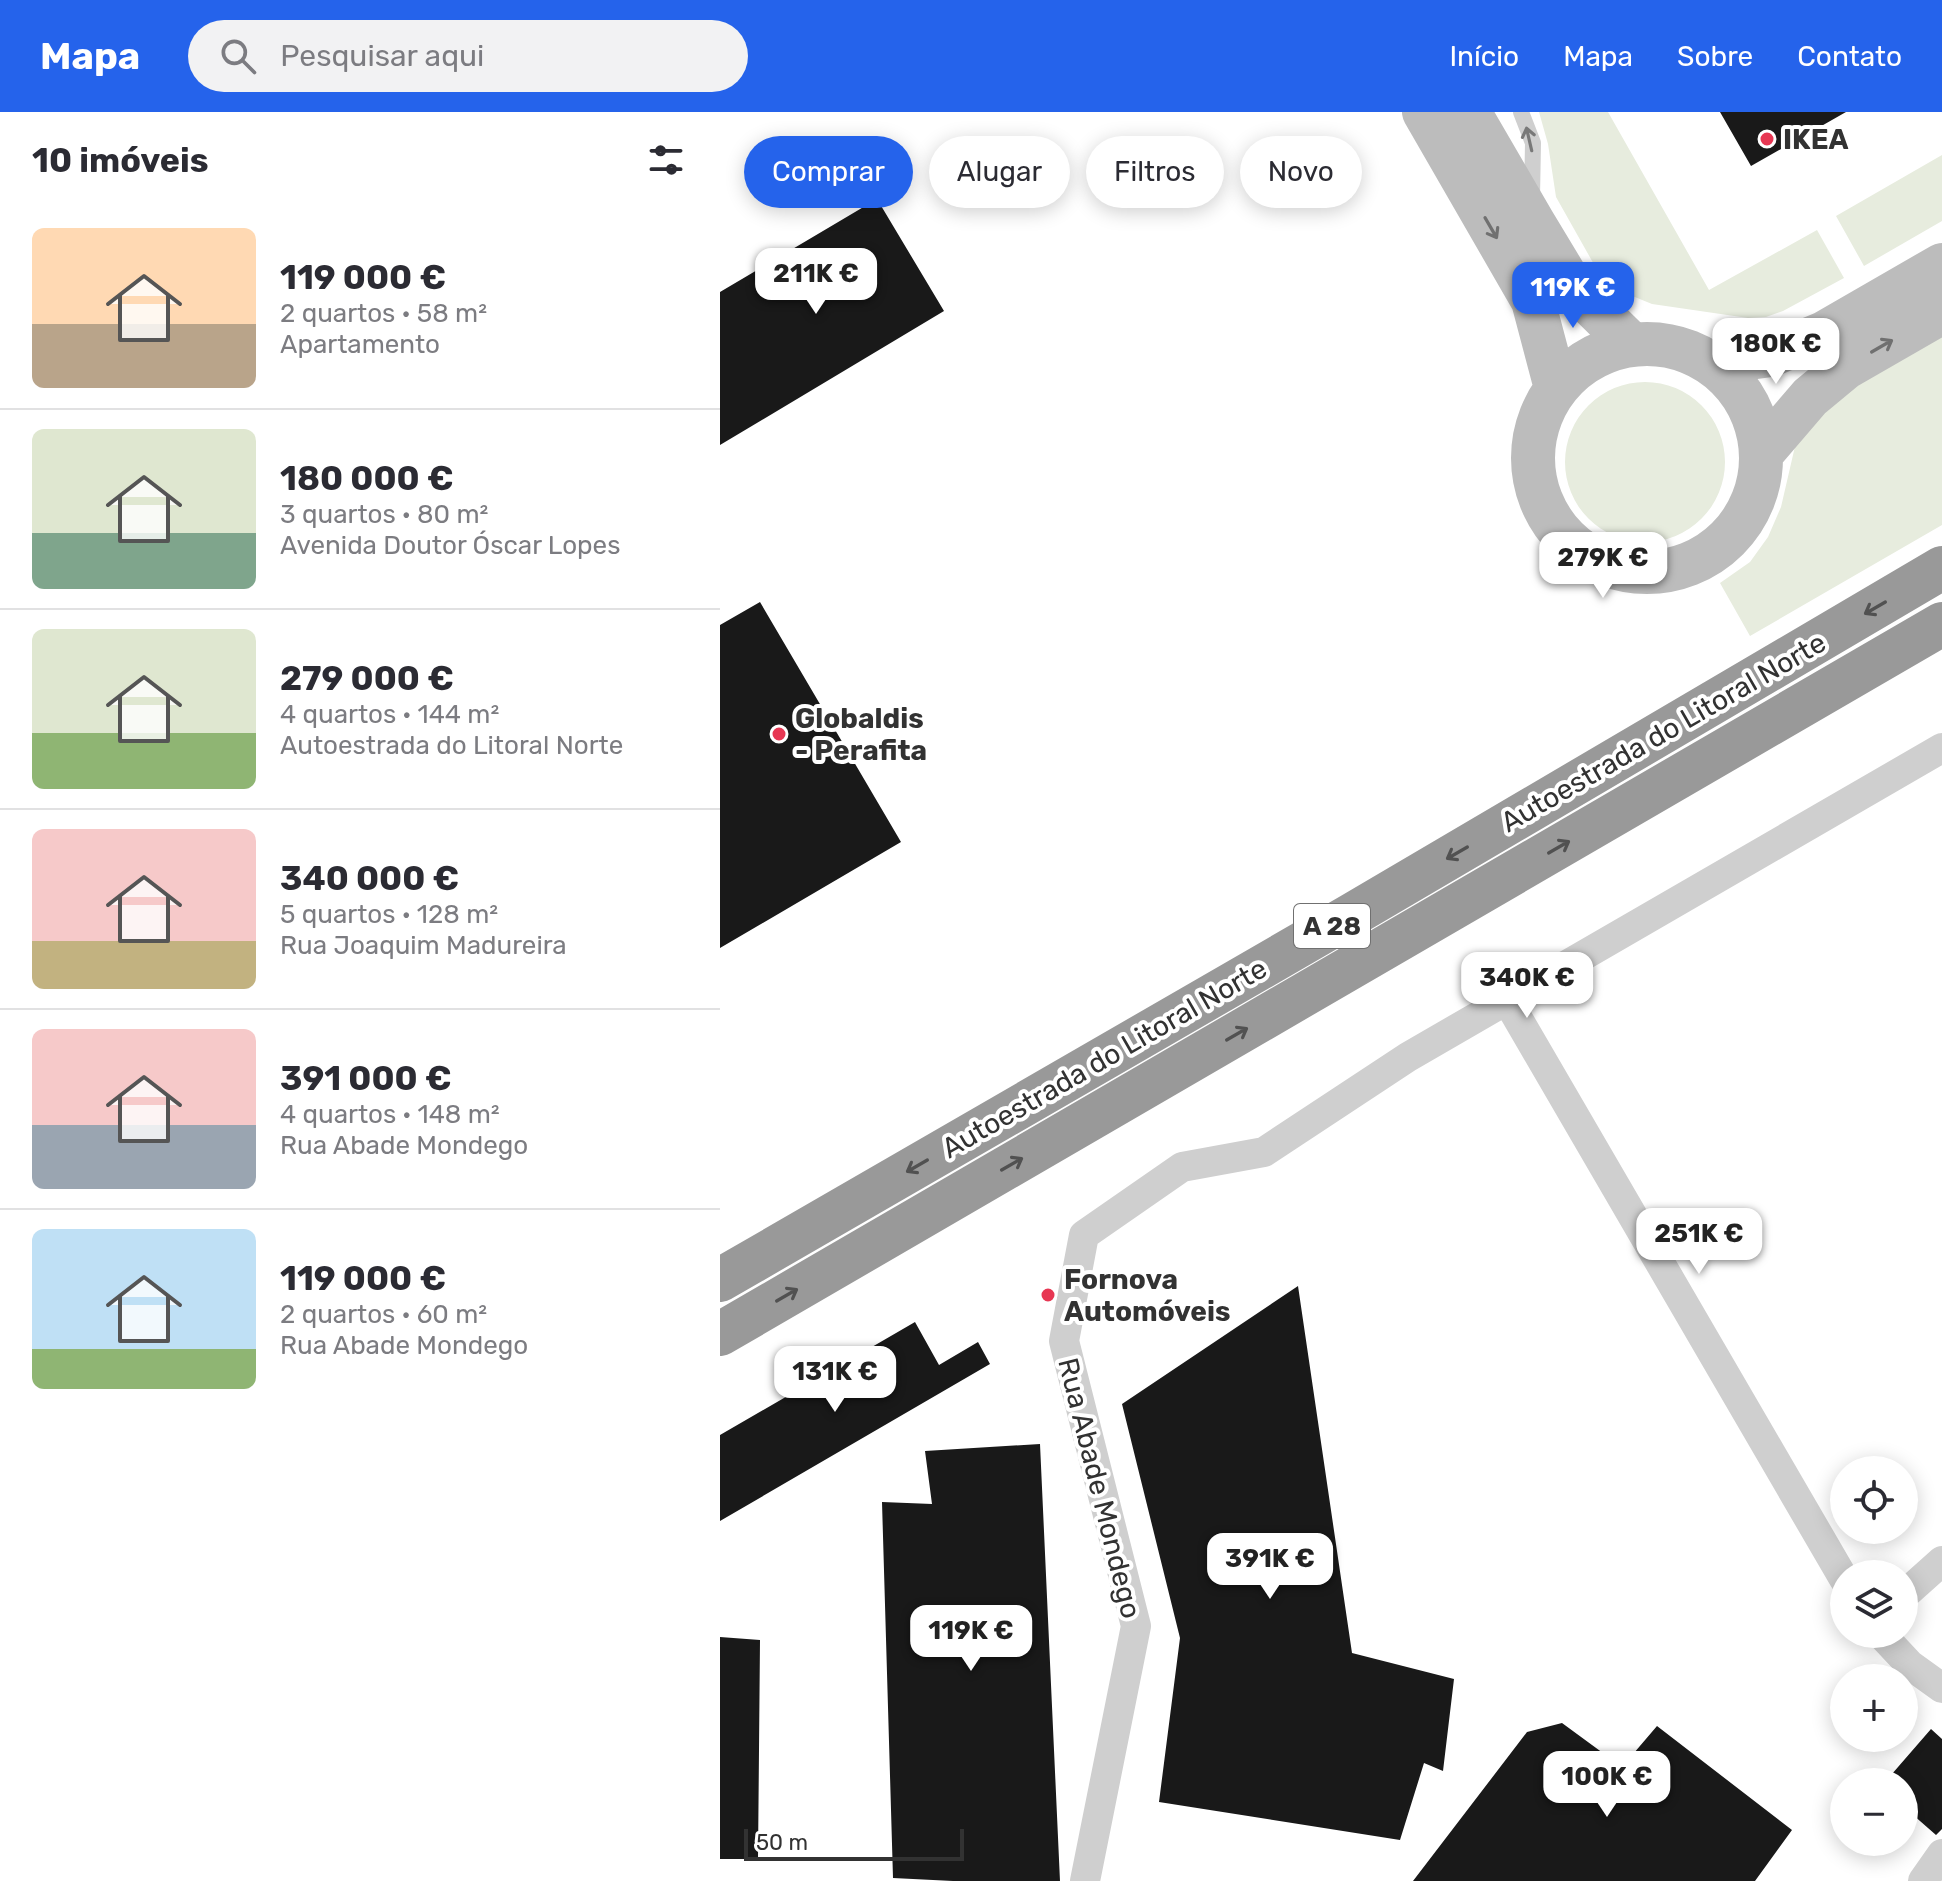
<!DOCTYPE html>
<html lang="pt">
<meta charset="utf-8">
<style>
:root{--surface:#fff;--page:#f2f2f3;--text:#2b2b33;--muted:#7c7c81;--line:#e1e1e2;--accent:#2563eb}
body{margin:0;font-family:Rubik,sans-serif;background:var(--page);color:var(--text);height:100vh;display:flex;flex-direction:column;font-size:30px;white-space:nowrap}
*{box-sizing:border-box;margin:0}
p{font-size:26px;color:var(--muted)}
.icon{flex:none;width:44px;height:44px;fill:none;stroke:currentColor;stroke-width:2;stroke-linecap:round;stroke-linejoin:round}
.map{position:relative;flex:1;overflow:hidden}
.details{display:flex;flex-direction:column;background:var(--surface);width:720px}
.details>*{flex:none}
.guide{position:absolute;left:24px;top:24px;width:760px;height:72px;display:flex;gap:16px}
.buttons{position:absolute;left:1110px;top:1344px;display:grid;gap:16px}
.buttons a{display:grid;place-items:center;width:88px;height:88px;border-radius:50%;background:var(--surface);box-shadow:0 4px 20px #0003;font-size:40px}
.scale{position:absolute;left:24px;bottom:20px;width:220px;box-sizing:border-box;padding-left:8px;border:4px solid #323232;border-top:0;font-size:22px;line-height:28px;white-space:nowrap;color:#323232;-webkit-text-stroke:6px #fff;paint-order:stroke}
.price{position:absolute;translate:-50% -68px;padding:0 18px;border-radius:16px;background:#fff;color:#222;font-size:26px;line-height:52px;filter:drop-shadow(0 2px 4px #0008)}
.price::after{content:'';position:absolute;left:50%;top:48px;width:24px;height:18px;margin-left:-12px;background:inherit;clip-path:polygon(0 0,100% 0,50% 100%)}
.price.active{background:var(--accent);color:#fff}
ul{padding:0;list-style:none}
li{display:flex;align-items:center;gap:24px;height:200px;padding:0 32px}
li+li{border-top:2px solid var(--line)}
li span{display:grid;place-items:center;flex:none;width:224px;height:160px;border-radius:12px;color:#555}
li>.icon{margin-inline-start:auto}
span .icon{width:96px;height:96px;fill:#fffc;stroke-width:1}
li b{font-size:34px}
h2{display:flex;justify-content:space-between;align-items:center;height:96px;padding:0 32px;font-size:34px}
.tag{padding:0 28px;border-radius:36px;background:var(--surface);box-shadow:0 4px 20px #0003;font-size:28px;line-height:72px}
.tag.active{background:var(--accent);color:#fff}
header{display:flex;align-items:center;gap:48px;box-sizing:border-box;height:112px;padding:0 40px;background:var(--accent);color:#fff}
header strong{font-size:38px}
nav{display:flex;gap:44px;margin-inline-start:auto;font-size:28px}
.search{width:560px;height:72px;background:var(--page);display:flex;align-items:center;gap:20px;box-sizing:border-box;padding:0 28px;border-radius:44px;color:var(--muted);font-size:30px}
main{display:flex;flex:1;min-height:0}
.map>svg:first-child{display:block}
.green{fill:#e7ecde}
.building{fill:#191919}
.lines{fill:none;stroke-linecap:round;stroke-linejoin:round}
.service{stroke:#cfcfcf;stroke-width:16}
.minor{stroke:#cfcfcf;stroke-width:30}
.secondary{stroke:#bcbcbc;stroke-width:44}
.motorway{stroke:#999;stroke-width:44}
.oneway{stroke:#797979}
.oneway2{stroke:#707070}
.oneway3{stroke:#515151}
.poi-dot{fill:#e73753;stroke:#fff;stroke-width:3}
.labels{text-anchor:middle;stroke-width:8;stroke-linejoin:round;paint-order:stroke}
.shield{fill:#fff;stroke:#707070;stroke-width:2}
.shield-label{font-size:26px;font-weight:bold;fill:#323232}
.poi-label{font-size:28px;font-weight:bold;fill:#323232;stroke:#fff;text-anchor:start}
.street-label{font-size:28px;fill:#323232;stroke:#fff}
</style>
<header>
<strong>Mapa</strong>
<div class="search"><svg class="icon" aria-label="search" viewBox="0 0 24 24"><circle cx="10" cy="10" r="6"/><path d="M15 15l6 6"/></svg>Pesquisar aqui</div>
<nav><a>Início</a><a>Mapa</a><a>Sobre</a><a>Contato</a></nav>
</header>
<main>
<section class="details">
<h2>10 imóveis<svg class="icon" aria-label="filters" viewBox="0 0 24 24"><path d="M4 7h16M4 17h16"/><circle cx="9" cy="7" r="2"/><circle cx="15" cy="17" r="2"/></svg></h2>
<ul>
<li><span style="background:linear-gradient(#ffd9b3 60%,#b9a48a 0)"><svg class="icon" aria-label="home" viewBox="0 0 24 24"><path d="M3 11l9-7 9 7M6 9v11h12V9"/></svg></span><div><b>119 000 €</b><p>2 quartos · 58 m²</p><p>Apartamento</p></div></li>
<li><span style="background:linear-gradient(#dfe7d0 65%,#7fa58c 0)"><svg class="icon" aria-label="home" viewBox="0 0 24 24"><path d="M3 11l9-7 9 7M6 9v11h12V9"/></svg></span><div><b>180 000 €</b><p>3 quartos · 80 m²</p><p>Avenida Doutor Óscar Lopes</p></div></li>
<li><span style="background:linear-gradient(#dfe7d0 65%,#8fb573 0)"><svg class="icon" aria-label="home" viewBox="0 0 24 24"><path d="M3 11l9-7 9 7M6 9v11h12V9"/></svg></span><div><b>279 000 €</b><p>4 quartos · 144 m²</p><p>Autoestrada do Litoral Norte</p></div></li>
<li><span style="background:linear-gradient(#f6c9c9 70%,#c2b280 0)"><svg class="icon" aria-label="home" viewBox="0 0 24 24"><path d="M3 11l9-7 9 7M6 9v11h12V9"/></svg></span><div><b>340 000 €</b><p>5 quartos · 128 m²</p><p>Rua Joaquim Madureira</p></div></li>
<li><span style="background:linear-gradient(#f6c9c9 60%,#9aa5b1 0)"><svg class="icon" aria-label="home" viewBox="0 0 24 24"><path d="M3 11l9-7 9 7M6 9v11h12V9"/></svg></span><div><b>391 000 €</b><p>4 quartos · 148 m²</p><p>Rua Abade Mondego</p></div></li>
<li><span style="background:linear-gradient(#bfe0f5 75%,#8fb573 0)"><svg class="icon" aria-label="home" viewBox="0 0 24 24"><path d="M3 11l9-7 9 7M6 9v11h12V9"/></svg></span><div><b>119 000 €</b><p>2 quartos · 60 m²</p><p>Rua Abade Mondego</p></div></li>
</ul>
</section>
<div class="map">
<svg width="1222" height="1769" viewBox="0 0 1222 1769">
<rect width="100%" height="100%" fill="#fff"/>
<path class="green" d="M819,0H888L989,178L1097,118L1124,166L1063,199L1046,205L1028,206L932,192L900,179L876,156L836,85L828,32Z
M1222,43V109L1144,154L1116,104Z
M1222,219V413L1030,524L1000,471L1030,450L1048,425L1061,395L1076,330L1102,292Z
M845 350a80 80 0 1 1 160 0a80 80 0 1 1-160 0Z"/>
<path class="building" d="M1000,0H1126L1031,54Z
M157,87L224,199L0,333V180Z
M40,490L181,730L0,836V513Z
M578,1174L632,1541L734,1567L723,1659L704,1651L680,1728L439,1690L460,1526L402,1292Z
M195,1210L219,1253L258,1230L270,1252L0,1409V1323Z
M320,1332L340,1769H233L173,1766L162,1390L212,1392L205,1339Z
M0,1525L40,1528L38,1747H0Z
M842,1611L902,1655L937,1614L1072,1718L1035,1769H693L807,1620Z
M1211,1617L1222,1627V1717L1216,1723L1184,1695V1670H1165Z"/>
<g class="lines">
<path class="service" d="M801,0L813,31L812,85"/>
<path class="minor" d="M787,888L1124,1467
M1184,1483L1222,1449
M1161,1522L1190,1553L1222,1576
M365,1769L416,1514L344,1229L364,1123L462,1055L544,1040L688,945L1222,636
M1203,1769L1222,1742"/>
<path class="secondary" d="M704,0L813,189L836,276
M749,0L813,110L851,173L911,232
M813 346a114 114 0 1 1 228 0a114 114 0 1 1-228 0Z
M992,251L1051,243L1104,221L1222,153
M1042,341L1090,285L1125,256L1222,200"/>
<path class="motorway" d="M0,1168L630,804L1222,456
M0,1222L1222,512"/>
</g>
<defs><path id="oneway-shaft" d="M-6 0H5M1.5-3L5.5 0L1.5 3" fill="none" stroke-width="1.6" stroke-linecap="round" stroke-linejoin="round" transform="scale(2)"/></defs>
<use class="oneway" href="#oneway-shaft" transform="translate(809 27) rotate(-103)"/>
<g class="oneway2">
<use href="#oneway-shaft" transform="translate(771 116) rotate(60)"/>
<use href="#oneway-shaft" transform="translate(1162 234) rotate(-30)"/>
</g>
<g class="oneway3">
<use href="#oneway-shaft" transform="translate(1155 496) rotate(150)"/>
<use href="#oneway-shaft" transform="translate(839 735) rotate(-30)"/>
<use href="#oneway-shaft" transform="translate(737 741) rotate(150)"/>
<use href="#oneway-shaft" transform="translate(517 922) rotate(-30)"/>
<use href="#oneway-shaft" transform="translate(292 1052) rotate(-30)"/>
<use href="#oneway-shaft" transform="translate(197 1054) rotate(150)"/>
<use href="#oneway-shaft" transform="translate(67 1183) rotate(-30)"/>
</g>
<g class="poi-dot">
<circle cx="1047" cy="27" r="8"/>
<circle cx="59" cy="622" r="8"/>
<circle cx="328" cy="1183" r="8"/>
</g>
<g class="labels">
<rect class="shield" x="574" y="792" width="76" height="44" rx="6"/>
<g class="shield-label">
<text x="612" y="823">A 28</text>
</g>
<g class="poi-label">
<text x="1063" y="37">IKEA</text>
<text x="75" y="616">Globaldis<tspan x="75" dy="32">- Perafita</tspan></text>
<text x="344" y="1177">Fornova<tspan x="344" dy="32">Automóveis</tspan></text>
</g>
<g class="street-label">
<text transform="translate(943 620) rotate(-30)" y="10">Autoestrada do Litoral Norte</text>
<text transform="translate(384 946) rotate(-30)" y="10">Autoestrada do Litoral Norte</text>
<text transform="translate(380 1376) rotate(76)" y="10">Rua Abade Mondego</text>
</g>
</g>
</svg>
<div class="buttons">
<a><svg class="icon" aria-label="locate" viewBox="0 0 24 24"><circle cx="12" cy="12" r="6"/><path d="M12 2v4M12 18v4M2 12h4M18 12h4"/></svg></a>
<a><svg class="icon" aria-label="layers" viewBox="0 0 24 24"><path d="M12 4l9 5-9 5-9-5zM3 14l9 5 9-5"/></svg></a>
<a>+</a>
<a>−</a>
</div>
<div class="scale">50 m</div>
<b class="price" style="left:96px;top:204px">211K €</b>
<b class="price active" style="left:853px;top:218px">119K €</b>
<b class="price" style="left:1056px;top:274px">180K €</b>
<b class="price" style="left:883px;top:488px">279K €</b>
<b class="price" style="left:807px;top:908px">340K €</b>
<b class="price" style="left:979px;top:1164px">251K €</b>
<b class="price" style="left:115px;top:1302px">131K €</b>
<b class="price" style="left:550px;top:1489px">391K €</b>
<b class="price" style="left:251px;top:1561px">119K €</b>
<b class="price" style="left:887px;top:1707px">100K €</b>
<div class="guide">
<a class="tag active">Comprar</a>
<a class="tag">Alugar</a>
<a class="tag">Filtros</a>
<a class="tag">Novo</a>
</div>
</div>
</main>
